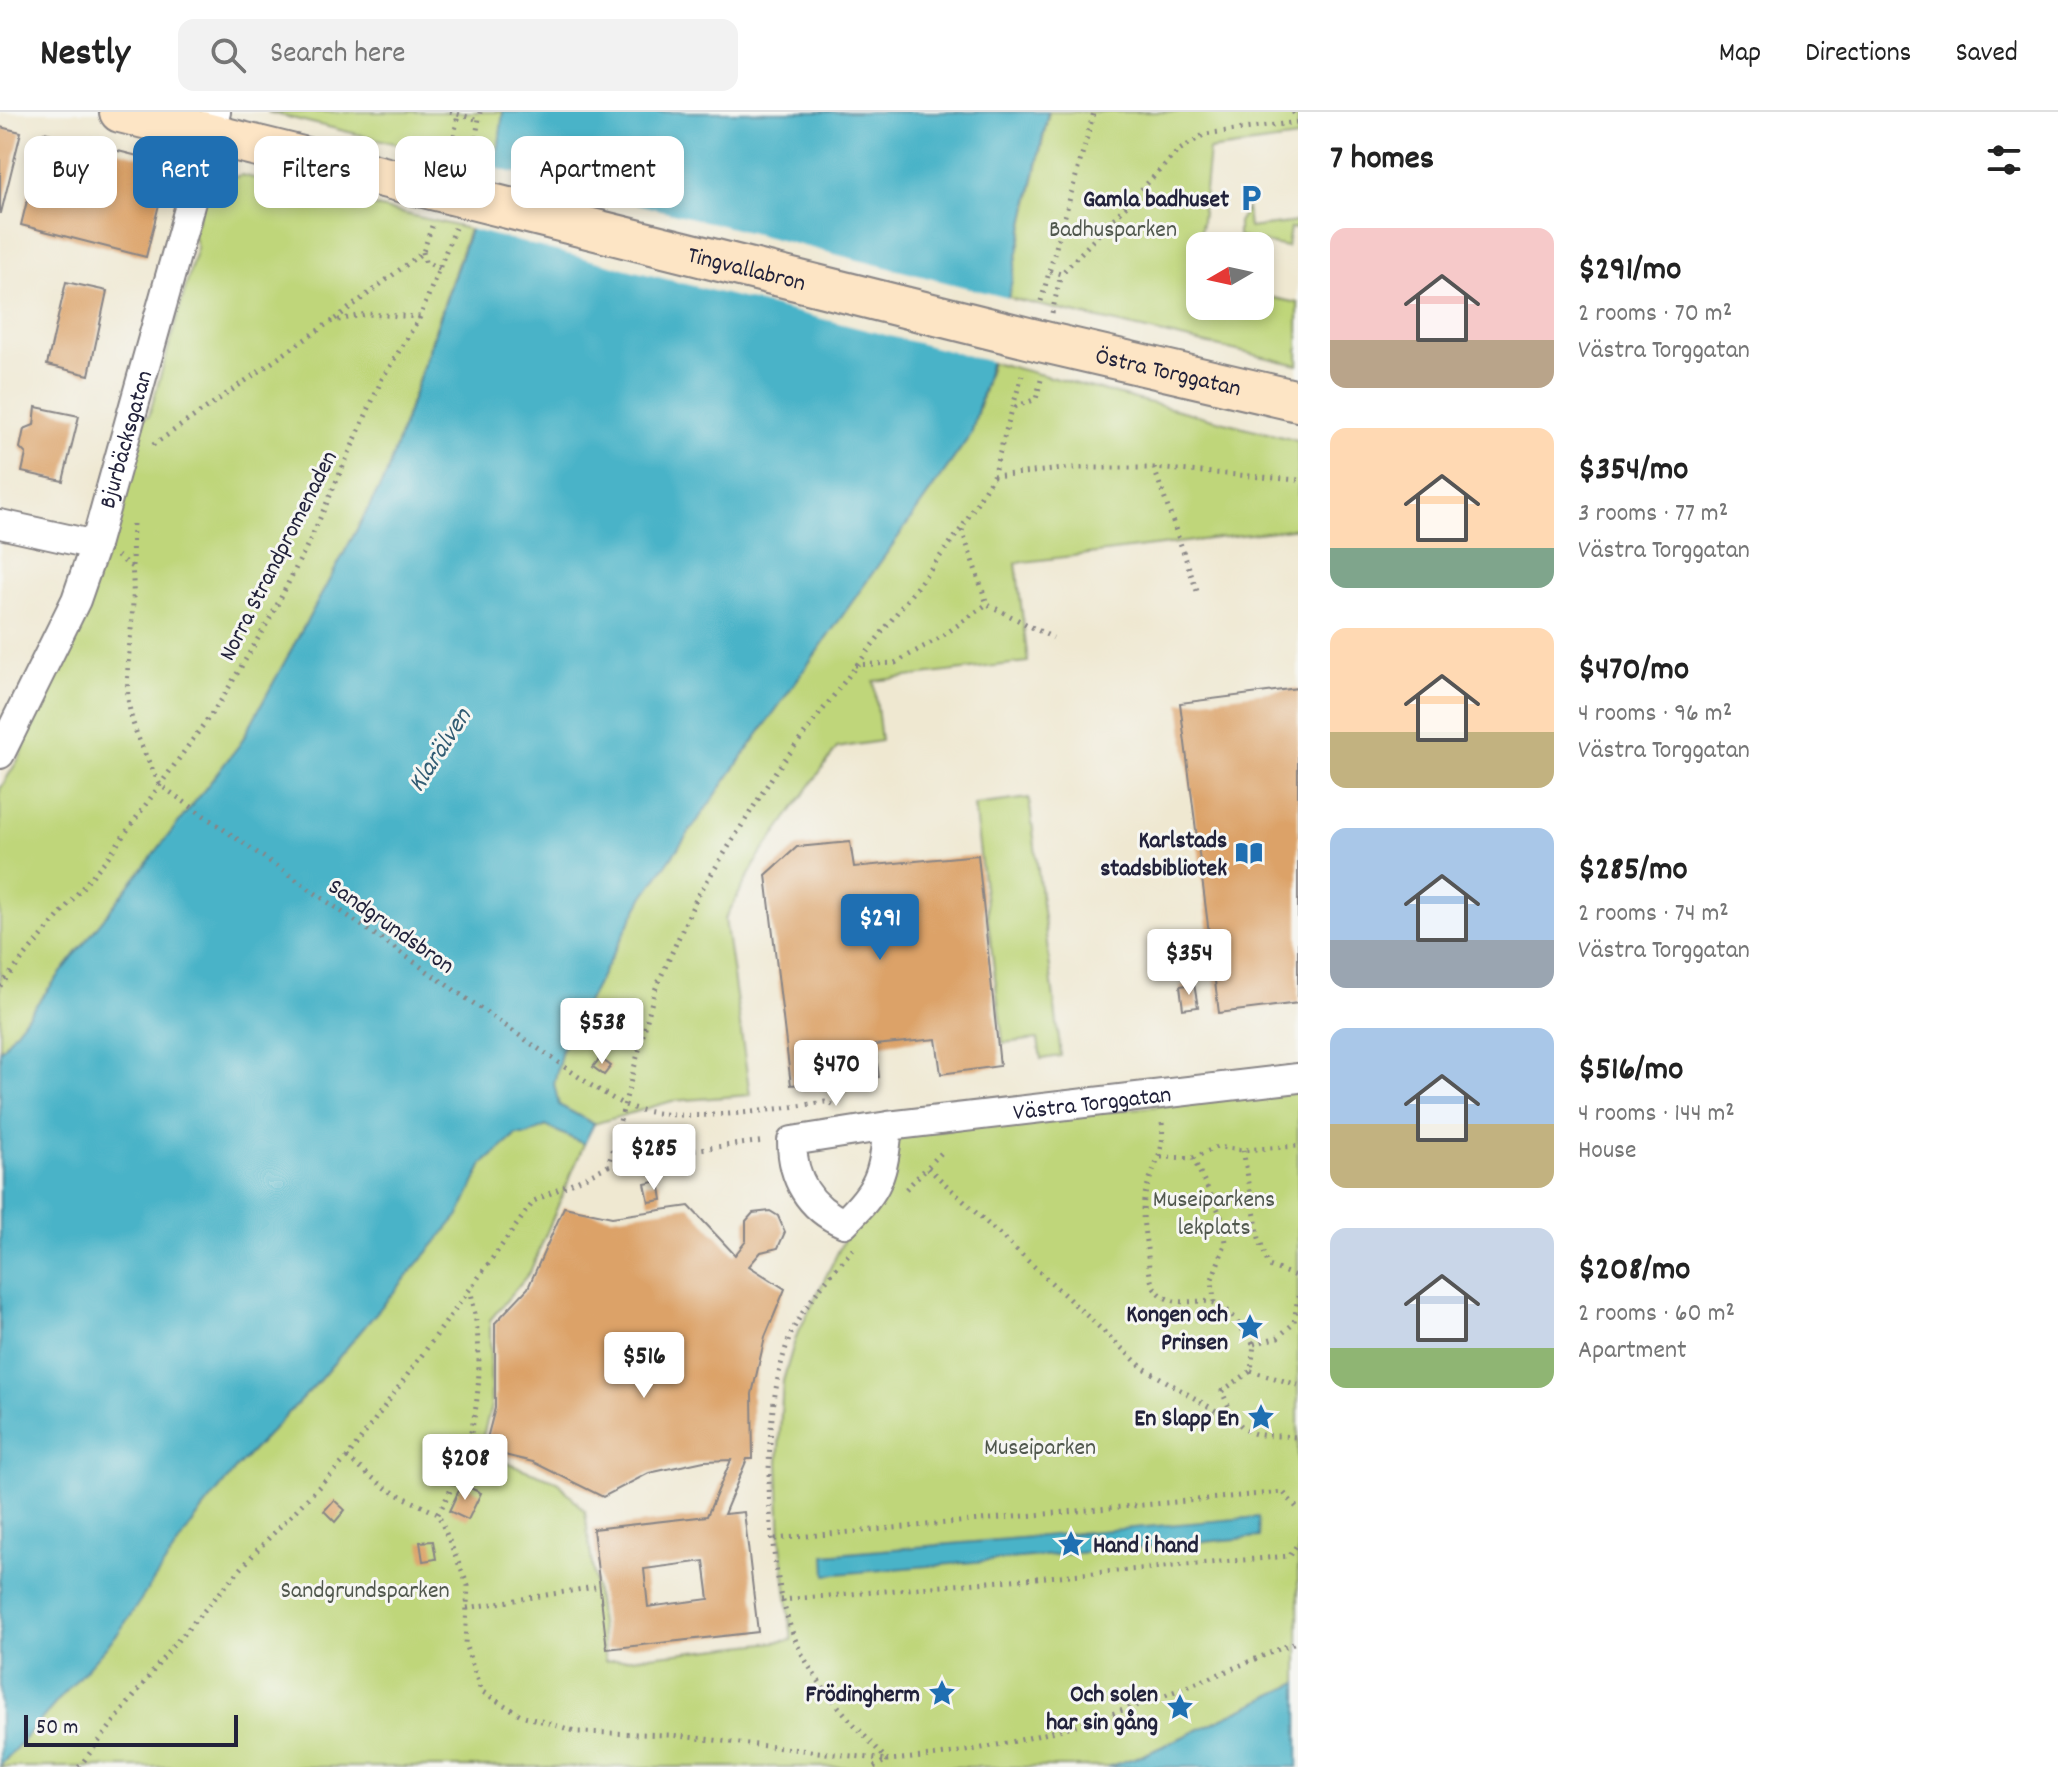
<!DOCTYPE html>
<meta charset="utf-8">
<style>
:root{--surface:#fff;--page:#f2f2f2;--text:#222;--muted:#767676;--line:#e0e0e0;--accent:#1f6fb2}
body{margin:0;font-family:Dekko,sans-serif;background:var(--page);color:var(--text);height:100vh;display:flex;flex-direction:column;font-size:30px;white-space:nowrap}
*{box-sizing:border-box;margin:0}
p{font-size:26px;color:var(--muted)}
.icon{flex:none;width:44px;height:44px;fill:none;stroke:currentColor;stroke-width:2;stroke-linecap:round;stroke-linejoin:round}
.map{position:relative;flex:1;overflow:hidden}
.side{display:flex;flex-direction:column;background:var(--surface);width:760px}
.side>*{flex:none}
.hud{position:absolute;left:24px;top:24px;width:760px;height:72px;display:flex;gap:16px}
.needle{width:52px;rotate:261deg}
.fabs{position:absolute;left:1186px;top:120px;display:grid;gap:16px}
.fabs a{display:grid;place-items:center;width:88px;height:88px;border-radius:16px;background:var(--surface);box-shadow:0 4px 12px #0003;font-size:40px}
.scale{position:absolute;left:24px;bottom:20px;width:214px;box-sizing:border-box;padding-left:8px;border:4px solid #22223b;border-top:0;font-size:22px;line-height:28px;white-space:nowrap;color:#22223b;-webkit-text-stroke:6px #f6f6f2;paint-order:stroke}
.price{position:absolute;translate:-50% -68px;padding:0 18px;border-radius:8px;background:#fff;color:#222;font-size:26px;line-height:52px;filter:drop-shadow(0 2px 4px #0008)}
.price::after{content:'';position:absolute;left:50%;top:48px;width:24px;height:18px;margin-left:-12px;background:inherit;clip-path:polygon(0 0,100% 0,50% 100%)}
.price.on{background:var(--accent);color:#fff}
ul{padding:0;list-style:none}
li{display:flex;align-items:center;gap:24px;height:200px;padding:0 32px}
li span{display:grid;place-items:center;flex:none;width:224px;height:160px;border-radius:16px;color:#555}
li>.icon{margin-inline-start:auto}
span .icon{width:96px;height:96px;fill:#fffc;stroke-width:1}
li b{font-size:34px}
h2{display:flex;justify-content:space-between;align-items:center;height:96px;padding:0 32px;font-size:34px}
.chip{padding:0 28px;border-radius:16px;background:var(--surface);box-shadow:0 4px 12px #0003;font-size:28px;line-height:72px}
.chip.on{background:var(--accent);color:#fff}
header{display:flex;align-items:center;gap:48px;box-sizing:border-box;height:112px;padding:0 40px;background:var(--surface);border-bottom:2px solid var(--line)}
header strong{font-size:38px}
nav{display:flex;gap:44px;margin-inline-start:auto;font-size:28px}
.search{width:560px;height:72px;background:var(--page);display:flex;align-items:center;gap:20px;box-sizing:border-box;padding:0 28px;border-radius:16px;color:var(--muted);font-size:30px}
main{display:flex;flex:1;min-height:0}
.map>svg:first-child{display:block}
.green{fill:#bfd67a;stroke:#707c5a;stroke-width:2}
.water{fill:#4ab3c8;stroke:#366a82;stroke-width:2}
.pier{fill:#efe8d1}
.building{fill:#dca267;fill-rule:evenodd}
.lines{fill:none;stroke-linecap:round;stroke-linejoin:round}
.street-casing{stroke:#888586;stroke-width:32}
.secondary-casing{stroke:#888586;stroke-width:44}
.path{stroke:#888586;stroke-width:5;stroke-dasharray:2 6;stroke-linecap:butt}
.street{stroke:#fff;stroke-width:28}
.secondary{stroke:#fde5c5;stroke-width:40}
.secondary-bridge-casing{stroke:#888586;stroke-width:44;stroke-linecap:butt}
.secondary-bridge{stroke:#fde5c5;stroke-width:40}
.labels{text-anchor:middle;stroke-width:6;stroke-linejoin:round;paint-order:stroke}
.poi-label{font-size:24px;font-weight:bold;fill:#22223b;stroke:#f6f6f2;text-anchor:end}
.park-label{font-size:24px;fill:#51584e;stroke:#f6f6f2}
.street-label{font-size:24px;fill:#22223b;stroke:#f6f6f2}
.water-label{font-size:26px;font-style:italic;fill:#325c73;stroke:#f6f6f2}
</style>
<header>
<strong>Nestly</strong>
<div class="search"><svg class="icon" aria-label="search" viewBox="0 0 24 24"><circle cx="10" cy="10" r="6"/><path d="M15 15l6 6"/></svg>Search here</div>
<nav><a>Map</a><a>Directions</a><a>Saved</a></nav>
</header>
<main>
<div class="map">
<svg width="1298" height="1655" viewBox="0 0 1298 1655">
<rect width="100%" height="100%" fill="#f6f6f2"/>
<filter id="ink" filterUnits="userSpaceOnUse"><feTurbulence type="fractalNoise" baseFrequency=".0125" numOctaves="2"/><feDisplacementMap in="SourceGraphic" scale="16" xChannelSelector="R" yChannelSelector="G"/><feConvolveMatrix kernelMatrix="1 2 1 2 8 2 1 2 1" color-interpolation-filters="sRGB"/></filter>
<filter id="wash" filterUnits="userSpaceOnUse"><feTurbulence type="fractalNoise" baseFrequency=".006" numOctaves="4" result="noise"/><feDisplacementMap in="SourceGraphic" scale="32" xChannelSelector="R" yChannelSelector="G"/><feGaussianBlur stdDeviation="1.8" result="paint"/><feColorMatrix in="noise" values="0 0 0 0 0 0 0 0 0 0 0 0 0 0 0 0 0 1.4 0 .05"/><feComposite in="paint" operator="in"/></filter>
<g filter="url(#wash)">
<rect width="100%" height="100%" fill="#efe8d1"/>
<path class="green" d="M267,0H503L499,33L491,55Z
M1049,0H1298V26L1209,38L1196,169L1200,170V194H1260V183L1298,191V253L1008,186Z
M241,63L469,117L386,364L240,632L0,939V677L21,643L128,310L149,304L197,135L193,123L208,73Z
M1247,96L1249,116L1298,110V117L1290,116L1287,135L1238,125V110Z
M992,250L1298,329V416L1016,451L1028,550L874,569L881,629L837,636L759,745L725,807L750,983L672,989L594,1012L558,993L554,972L562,937L644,784L971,322Z
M1029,686L1061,944L1041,947L1038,927L1003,931L974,693Z
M1298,979V1571L1146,1642L1107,1655H0L237,1355L317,1271L459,1102L483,1052L516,1023H527L546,1014L584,1032L530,1160L490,1208L491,1295L478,1341L557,1369L585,1399L605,1549L792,1528L781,1433L778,1351L783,1269L796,1225L875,1065L878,1024Z"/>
<path class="water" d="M503,0H1048L1008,186L971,322L644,784L562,937L554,972L559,993L594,1012L584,1032L546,1014L527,1023H516L483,1052L460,1102L317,1271L237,1355L194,1409L119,1520L0,1654V939L240,632L386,364L499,33Z
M1258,1405L1259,1425L826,1463L825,1443Z
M1298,1571V1655H1107L1146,1642Z"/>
<path class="pier" d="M487,54L1012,187L996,251L465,116Z"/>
<g id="blocks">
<path class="building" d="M0,15L21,20L1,101H0Z
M44,20L169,52L146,145L21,113Z
M66,170L107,179L89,263L47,253Z
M36,295L79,304L63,369L22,360L26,342L20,336L24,317L34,313Z
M1298,576V891L1219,901L1180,591Z
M850,730L854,755L978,743L1000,954L941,962L936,927L875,933L879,965L791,973L766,763L797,735Z
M1194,872L1198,895L1183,897L1180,874Z
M600,946L611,954L604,963L593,955Z
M659,1069L662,1088L649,1090L645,1072Z
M689,1094L735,1143L746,1129V1109L753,1101L770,1099L778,1104L785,1120L778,1136L761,1140L749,1154L785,1177L765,1225L752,1282L753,1347H747L724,1402L744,1400L758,1520L607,1537L593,1417L707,1404L731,1348L704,1349L649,1361L603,1385L533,1350L484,1338L495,1296V1211L528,1176L564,1095L612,1105ZM704,1449L709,1487L648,1495L644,1457Z
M462,1372L481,1381L468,1408L449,1399Z
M334,1388L345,1398L335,1410L324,1399Z
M433,1429L436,1447L423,1449L420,1430Z"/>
</g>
</g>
<g filter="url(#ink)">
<use href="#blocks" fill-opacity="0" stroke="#888586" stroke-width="2"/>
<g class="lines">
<g class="street-casing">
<g id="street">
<path d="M0,412L95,433"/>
<path id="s1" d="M0,642L76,488L95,433L216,0"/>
<path id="s2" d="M888,1014C883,1064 880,1076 844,1111C809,1096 792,1066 792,1029L888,1014L1298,966"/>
</g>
</g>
<g class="secondary-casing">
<g id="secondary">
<path d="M120,0L452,82"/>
<path id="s3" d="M1040,229L1298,289"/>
</g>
</g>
<path class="path" d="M450,0L479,8
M1293,0L1298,6
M450,48L458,2
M472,49L480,0
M423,140L425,150L442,157
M1050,159L1061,162L1178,39L1205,22L1298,10
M1041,189L1094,0
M1052,201L1061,162
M335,207L423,140L433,111
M1015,295L1036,287L1042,264
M153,333L330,210L366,202L420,205
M1154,356L1197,479
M993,364L1073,356H1154L1298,368
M962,418L987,492L1053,526
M117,444L132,455C137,500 125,542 128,586C131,617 147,646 160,673L592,974C603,980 614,988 625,993C676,1014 771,998 825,990L833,993
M132,454L133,408
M855,553L895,551L941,525L987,492
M0,874L108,745L222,587L272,503L312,424L382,267L420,205L455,116
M1162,1011C1166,1045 1149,1058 1144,1088C1141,1106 1146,1127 1148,1144C1149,1153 1149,1167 1154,1175C1173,1201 1197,1183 1217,1192C1236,1200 1240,1219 1254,1232L1251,1259L1222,1279C1242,1329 1250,1322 1298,1325
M1243,1038L1259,1126L1269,1154L1298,1165
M1161,1045L1193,1046L1217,1035L1243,1038L1298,1034
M1193,1046L1222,1106L1226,1130L1212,1167L1214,1190
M608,1054L683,1039L765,1029
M928,1056L1142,1255L1233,1309
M906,1077L945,1037
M853,1137C831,1163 801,1195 789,1227C759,1305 763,1463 800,1538C821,1580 856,1614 887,1648C1033,1639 1165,1586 1298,1529
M1254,1232L1278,1225L1294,1211L1298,1184
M1251,1259L1298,1273
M347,1346L387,1377L438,1402L468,1474L465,1532L481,1579L521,1603L578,1620L670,1623L887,1648
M438,1402C478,1332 488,1260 471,1181
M775,1427L1283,1380L1298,1397
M781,1488L1290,1444L1298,1431
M467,1496L595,1475
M79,1655L171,1536L260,1435L347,1346L534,1089L608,1054L655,878L697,785L776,659L961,417L993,364L1022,263
M874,1655L887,1648"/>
<use href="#street" class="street"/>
<use href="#secondary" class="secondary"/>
<g class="secondary-bridge-casing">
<g id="secondary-bridge">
<path id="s4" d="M452,82L1040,229"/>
</g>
</g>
<use href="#secondary-bridge" class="secondary-bridge"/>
</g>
</g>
<defs>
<g id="parking-bare" transform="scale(2.16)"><path d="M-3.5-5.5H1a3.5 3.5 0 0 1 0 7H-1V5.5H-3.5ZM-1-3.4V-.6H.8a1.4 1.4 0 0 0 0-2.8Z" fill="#1f6fb2" stroke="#f6f6f2" stroke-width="2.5" paint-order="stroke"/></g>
<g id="library-bare" transform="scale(2.16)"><path d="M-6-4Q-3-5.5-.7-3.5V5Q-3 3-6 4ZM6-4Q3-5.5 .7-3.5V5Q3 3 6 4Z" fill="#1f6fb2" stroke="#f6f6f2" stroke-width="2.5" paint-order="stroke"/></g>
<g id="sight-bare" transform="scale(2.16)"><path d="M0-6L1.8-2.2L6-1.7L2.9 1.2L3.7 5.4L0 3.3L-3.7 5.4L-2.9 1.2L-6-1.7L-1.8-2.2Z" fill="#1f6fb2" stroke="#f6f6f2" stroke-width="2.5" paint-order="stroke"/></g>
</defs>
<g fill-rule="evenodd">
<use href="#parking-bare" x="1251" y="86"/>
<use href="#library-bare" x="1249" y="741"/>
<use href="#sight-bare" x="1250" y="1215"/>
<use href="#sight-bare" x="1261" y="1305"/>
<use href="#sight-bare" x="1071" y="1432"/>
<use href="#sight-bare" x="942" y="1581"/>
<use href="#sight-bare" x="1180" y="1595"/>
</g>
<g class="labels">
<g class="poi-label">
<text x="1229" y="94">Gamla badhuset</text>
<text x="1227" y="735">Karlstads<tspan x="1227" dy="28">stadsbibliotek</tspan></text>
<text x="1228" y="1209">Kongen och<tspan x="1228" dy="28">Prinsen</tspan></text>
<text x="1239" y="1313">En Slapp En</text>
<text x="1093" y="1440" text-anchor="start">Hand i hand</text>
<text x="920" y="1589">Frödingherm</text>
<text x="1158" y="1589">Och solen<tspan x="1158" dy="28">har sin gång</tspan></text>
</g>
<g class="park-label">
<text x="1113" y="124">Badhusparken</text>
<text x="1214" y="1094">Museiparkens<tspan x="1214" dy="28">lekplats</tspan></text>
<text x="1040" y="1342">Museiparken</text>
<text x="365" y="1485">Sandgrundsparken</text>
</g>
<g class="street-label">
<text dy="8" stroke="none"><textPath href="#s4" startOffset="304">Tingvallabron</textPath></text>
<text dy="8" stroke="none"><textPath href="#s3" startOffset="132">Östra Torggatan</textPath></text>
<text dy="8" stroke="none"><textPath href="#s1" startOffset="340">Bjurbäcksgatan</textPath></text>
<text transform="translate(277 443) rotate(-63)" y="8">Norra Strandpromenaden</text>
<text transform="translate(392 813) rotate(35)" y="8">Sandgrundsbron</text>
<text dy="8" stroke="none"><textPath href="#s2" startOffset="516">Västra Torggatan</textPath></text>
</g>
<g class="water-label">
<text transform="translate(438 637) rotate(-57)" y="9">Klarälven</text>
</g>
</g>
</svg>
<div class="fabs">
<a><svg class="needle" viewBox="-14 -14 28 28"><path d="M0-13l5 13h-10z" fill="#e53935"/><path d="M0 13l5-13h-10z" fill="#767676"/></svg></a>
</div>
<div class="scale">50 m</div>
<b class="price on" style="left:880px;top:850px">$291</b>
<b class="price" style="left:1189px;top:885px">$354</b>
<b class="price" style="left:602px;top:954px">$538</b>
<b class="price" style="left:836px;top:996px">$470</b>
<b class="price" style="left:654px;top:1080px">$285</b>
<b class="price" style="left:644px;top:1288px">$516</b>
<b class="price" style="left:465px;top:1390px">$208</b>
<div class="hud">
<a class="chip">Buy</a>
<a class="chip on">Rent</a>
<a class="chip">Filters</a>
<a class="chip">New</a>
<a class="chip">Apartment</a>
</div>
</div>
<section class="side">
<h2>7 homes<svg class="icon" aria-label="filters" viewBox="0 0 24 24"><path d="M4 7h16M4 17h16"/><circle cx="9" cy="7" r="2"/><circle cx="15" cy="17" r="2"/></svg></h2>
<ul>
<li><span style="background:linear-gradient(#f6c9c9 70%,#b9a48a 0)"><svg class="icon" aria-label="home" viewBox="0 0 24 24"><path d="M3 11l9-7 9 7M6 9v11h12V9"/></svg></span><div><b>$291/mo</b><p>2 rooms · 70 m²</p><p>Västra Torggatan</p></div></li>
<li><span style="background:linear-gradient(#ffd9b3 75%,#7fa58c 0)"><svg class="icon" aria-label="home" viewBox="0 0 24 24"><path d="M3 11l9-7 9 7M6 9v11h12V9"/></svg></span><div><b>$354/mo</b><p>3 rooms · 77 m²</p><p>Västra Torggatan</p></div></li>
<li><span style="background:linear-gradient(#ffd9b3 65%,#c2b280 0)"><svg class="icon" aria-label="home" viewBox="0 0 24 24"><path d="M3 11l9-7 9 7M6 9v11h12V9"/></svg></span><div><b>$470/mo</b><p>4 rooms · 96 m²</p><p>Västra Torggatan</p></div></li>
<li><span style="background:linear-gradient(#a9c7e8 70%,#9aa5b1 0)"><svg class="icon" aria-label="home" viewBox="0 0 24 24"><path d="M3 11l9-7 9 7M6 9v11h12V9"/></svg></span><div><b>$285/mo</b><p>2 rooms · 74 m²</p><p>Västra Torggatan</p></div></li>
<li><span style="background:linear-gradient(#a9c7e8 60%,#c2b280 0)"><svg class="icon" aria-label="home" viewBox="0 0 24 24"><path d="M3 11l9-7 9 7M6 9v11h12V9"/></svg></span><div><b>$516/mo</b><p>4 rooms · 144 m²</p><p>House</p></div></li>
<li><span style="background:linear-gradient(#c9d6e8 75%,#8fb573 0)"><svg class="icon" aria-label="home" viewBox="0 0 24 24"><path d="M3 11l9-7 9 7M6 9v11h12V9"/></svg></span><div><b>$208/mo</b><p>2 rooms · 60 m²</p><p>Apartment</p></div></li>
</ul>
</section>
</main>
